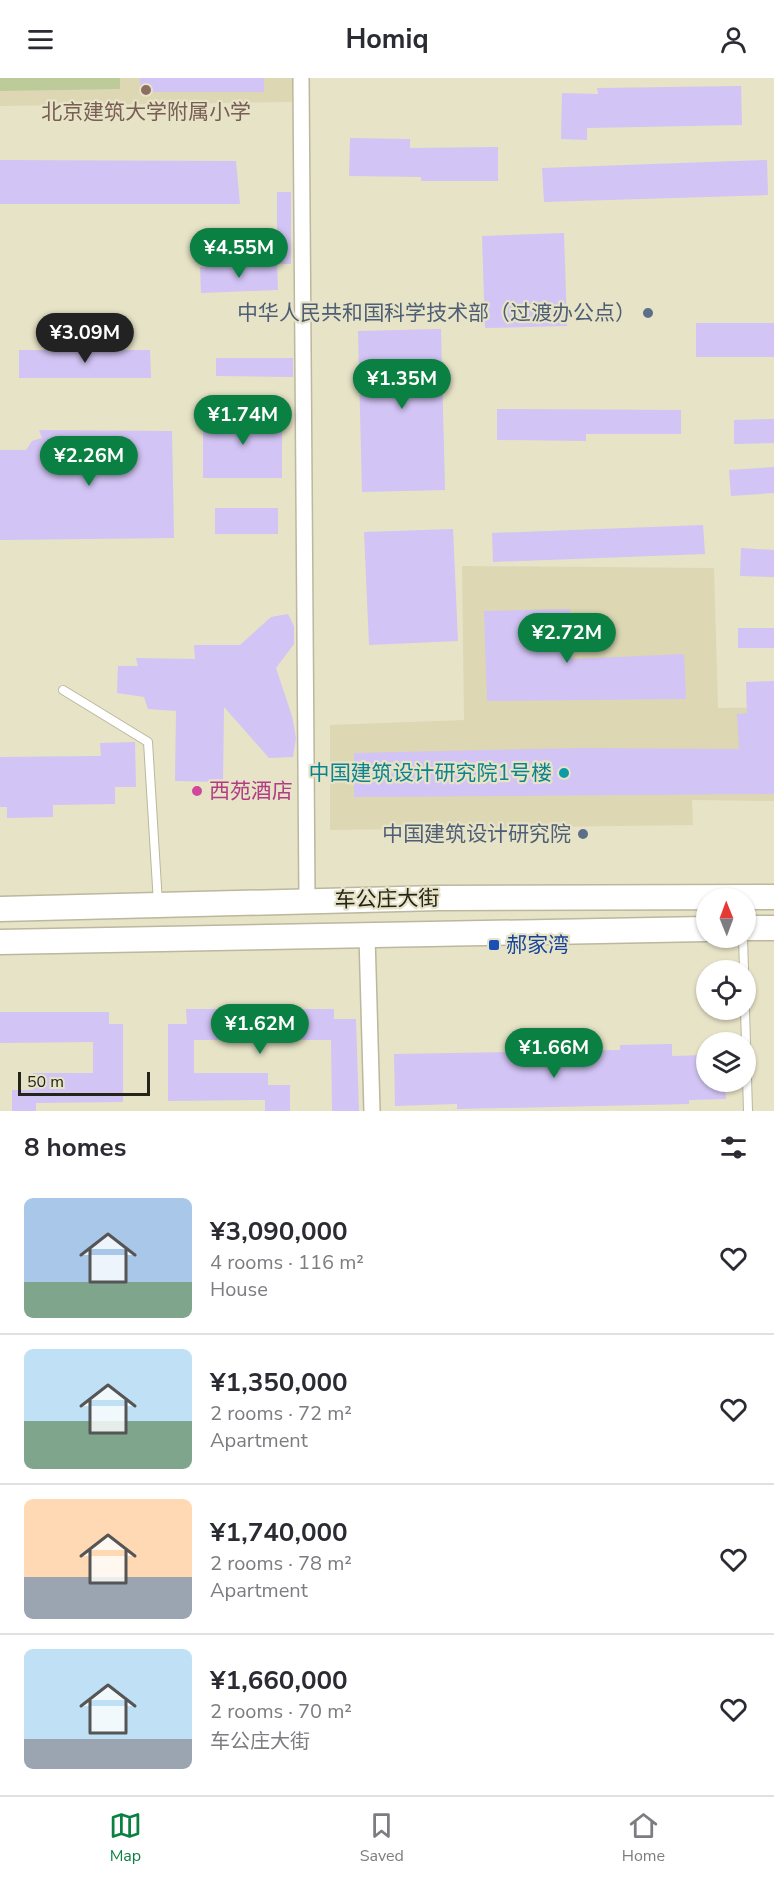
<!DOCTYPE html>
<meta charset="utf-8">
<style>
:root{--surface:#fff;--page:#f2f2f3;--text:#2b2b33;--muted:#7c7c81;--line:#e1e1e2;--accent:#0b8043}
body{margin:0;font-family:"Nunito Sans","Noto Sans SC",sans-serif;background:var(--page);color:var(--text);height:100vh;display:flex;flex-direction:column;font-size:22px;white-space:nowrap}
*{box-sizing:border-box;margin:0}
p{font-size:20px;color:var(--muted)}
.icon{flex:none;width:33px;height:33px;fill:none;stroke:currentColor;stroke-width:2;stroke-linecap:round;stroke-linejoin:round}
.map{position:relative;height:1033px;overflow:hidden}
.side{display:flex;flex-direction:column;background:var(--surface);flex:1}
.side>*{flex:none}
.needle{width:39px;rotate:359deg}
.buttons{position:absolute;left:696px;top:810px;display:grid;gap:12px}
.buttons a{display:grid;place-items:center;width:60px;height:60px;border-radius:50%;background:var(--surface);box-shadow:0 2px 4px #0004;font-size:30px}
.scale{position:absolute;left:18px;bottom:15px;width:132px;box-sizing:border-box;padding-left:6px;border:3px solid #252419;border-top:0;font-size:16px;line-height:21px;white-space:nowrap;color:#252419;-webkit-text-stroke:4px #e7e3c7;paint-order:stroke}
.price{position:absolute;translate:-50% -51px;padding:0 14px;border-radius:21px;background:var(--accent);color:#fff;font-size:20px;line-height:39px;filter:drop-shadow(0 2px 3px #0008)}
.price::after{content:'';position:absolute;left:50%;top:36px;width:18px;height:14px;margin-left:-9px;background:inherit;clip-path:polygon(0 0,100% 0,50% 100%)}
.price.active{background:#222;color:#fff}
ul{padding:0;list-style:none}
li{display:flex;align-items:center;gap:18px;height:150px;padding:0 24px}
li+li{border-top:2px solid var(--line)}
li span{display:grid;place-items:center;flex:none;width:168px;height:120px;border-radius:9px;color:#555}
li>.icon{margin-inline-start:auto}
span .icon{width:72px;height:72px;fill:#fffc;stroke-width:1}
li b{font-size:26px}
h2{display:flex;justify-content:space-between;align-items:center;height:72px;padding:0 24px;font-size:26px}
header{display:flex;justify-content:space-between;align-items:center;height:78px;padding:0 24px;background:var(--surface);font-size:27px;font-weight:700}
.tabs{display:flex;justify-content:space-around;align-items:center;height:84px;border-top:2px solid var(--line);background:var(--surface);font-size:16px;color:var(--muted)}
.tabs a{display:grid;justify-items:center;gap:3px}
.tabs .active{color:var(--accent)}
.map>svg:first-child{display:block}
.built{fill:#ddd7b4}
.green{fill:#bdcb9b}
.building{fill:#d2c4f4}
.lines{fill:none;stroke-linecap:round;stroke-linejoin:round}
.lane-casing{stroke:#bcb79d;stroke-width:10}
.street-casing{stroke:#bcb79d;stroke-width:18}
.primary-casing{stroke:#bcb79d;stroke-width:27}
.lane{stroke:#fff;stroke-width:8}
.street{stroke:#fff;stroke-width:15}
.primary{stroke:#fff;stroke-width:24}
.education-dot{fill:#8d6e63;stroke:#e7e3c7;stroke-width:2}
.service-dot{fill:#5c6f8a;stroke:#e7e3c7;stroke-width:2}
.culture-dot{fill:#0f9aa8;stroke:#e7e3c7;stroke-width:2}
.hotel-dot{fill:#d1479c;stroke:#e7e3c7;stroke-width:2}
.transit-dot{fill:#1a4fb4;stroke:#e7e3c7;stroke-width:2}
.labels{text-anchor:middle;stroke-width:4.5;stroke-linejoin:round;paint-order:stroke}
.education-label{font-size:21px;fill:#785e54;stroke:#e7e3c7}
.service-label{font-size:21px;fill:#4e5e75;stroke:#e7e3c7;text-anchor:end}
.culture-label{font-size:21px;fill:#0d838f;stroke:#e7e3c7;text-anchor:end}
.hotel-label{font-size:21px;fill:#b23c85;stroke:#e7e3c7;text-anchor:start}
.street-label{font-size:21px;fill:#252419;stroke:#e7e3c7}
.transit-label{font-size:21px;fill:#164399;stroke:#e7e3c7;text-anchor:start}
</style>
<header><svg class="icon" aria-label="menu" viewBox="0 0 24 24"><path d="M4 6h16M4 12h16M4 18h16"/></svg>Homiq<svg class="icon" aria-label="person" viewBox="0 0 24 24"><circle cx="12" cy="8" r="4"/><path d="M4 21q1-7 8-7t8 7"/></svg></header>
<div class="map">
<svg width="774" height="1033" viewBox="0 0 774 1033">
<rect width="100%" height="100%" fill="#e7e3c7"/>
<path class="built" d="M0,0H292V24L0,28Z
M462,488L714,490L718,630L774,629V723L692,722L693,747L330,752V647L464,642Z"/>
<path class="green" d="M0,0H120V11L0,13Z"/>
<path class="building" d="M140,0H264V14H140Z
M741,8L742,47L587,50V62L561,61L562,15L598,16L597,10Z
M350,60L410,61V70L498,69V103H421V99L349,98Z
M0,82L236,83L240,126H0Z
M767,82L768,117L544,124L542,90Z
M277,114H291V186H277Z
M564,155L567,248L485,250L482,158Z
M277,186L278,212L201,215L200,189Z
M696,245H774V279H696Z
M441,251L445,412L362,414L358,253Z
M19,272H150L151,300H19Z
M216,280H293V299L216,298Z
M497,331L681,332V356H586V363L497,362Z
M203,335H282V400H203Z
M774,341V365L734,366V342Z
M39,352L172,353L174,460L0,462V372H26L32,363L42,360Z
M774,389V415L731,418L729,392Z
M215,430H278V456H215Z
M703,447L705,476L493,484L492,455Z
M453,451L458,563L369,567L364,454Z
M741,470L774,472V499L740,498Z
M570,531L572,581L684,576L686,621L487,623L484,533Z
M288,536L294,548V566L276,590L292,638L296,660L293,679L269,680L224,629L223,704L175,703L176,633L148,631L144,619L117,615L118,588H138L136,580L195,581L194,567H240L271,539Z
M738,550H774V570H738Z
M774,603V716L354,719V675L582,670L739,671L737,636L747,635L746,604Z
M135,664L136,709H115V726L53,727V739L7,740V729H0V679L101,678L100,665Z
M186,931H334V941H356L359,1033H332L331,962H194V995H268V1007H290V1033H265V1022L168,1023V946H187Z
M0,934H109V946H123V1024L36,1025V1033H12V1012H33V995H93V964L0,965Z
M672,966V978L706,977V1004H725L726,1021L689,1022V1026L457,1031V1026L395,1028L394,976L620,972V967Z"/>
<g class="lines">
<g class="lane-casing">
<path id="lane" d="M63,612L148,664L158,825
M743,860L744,892
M745,932L748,1033"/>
</g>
<g class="street-casing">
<path id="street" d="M301,0L307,822
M367,858L372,1033"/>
</g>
<g class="primary-casing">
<path id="primary" d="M0,831L439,820L774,819
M746,850H774
M0,864L706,851"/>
</g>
<use href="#lane" class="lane"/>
<use href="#street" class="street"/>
<use href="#primary" class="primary"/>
</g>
<circle class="education-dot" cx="146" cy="12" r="6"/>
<g class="service-dot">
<circle cx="648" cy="235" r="6"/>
<circle cx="583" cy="756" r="6"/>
</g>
<circle class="culture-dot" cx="564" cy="695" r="6"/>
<circle class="hotel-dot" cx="197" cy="713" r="6"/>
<rect class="transit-dot" x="488" y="861" width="12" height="12" rx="3"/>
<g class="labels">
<g class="education-label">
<text x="146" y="41">北京建筑大学附属小学</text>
</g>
<g class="service-label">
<text x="636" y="242">中华人民共和国科学技术部（过渡办公点）</text>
<text x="571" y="763">中国建筑设计研究院</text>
</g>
<g class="culture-label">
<text x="552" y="702">中国建筑设计研究院1号楼</text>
</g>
<g class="hotel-label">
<text x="209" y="720">西苑酒店</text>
</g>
<g class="street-label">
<text transform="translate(387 821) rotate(-1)" y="7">车公庄大街</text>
</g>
<g class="transit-label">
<text x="506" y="874">郝家湾</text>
</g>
</g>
</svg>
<div class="buttons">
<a><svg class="needle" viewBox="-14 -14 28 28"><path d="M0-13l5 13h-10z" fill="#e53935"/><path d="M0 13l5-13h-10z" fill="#7c7c81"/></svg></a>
<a><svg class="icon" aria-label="locate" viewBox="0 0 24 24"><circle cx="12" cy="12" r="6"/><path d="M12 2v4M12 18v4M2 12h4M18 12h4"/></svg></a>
<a><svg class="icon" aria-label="layers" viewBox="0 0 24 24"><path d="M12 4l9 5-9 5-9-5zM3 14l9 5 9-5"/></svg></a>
</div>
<div class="scale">50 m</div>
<b class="price" style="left:239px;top:201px">¥4.55M</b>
<b class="price active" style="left:85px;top:286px">¥3.09M</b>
<b class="price" style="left:402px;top:332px">¥1.35M</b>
<b class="price" style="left:243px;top:368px">¥1.74M</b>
<b class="price" style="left:89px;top:409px">¥2.26M</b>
<b class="price" style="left:567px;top:586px">¥2.72M</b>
<b class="price" style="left:260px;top:977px">¥1.62M</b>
<b class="price" style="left:554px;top:1001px">¥1.66M</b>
</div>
<section class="side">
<h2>8 homes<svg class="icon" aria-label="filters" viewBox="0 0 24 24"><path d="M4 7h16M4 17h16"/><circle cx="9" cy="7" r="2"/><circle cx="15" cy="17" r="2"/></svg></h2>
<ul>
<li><span style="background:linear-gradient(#a9c7e8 70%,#7fa58c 0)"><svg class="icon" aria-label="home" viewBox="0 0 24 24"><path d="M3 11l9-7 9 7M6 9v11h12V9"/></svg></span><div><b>¥3,090,000</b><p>4 rooms · 116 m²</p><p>House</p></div><svg class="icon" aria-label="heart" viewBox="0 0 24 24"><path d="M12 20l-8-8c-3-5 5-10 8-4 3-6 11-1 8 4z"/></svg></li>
<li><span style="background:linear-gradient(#bfe0f5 60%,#7fa58c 0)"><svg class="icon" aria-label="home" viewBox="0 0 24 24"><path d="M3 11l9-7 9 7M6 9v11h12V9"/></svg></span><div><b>¥1,350,000</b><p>2 rooms · 72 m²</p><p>Apartment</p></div><svg class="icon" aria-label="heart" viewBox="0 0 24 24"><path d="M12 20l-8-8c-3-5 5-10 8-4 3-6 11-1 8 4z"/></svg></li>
<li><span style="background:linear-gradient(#ffd9b3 65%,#9aa5b1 0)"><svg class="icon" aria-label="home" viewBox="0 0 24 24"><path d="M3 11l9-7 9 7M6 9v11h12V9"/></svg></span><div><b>¥1,740,000</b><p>2 rooms · 78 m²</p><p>Apartment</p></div><svg class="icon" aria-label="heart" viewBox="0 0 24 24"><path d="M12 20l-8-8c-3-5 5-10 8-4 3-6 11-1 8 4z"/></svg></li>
<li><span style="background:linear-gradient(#bfe0f5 75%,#9aa5b1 0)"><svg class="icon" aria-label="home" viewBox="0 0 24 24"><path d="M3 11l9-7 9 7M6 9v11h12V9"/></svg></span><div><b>¥1,660,000</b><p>2 rooms · 70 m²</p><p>车公庄大街</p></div><svg class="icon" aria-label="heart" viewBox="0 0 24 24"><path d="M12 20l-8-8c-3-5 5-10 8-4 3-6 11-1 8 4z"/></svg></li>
</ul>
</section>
<nav class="tabs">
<a class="active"><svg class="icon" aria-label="map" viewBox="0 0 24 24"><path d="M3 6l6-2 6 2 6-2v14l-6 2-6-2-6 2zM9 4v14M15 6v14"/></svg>Map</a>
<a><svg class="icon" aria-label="saved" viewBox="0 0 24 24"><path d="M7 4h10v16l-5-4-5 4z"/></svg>Saved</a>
<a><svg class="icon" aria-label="home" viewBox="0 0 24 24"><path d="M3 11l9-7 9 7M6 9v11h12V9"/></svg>Home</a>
</nav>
